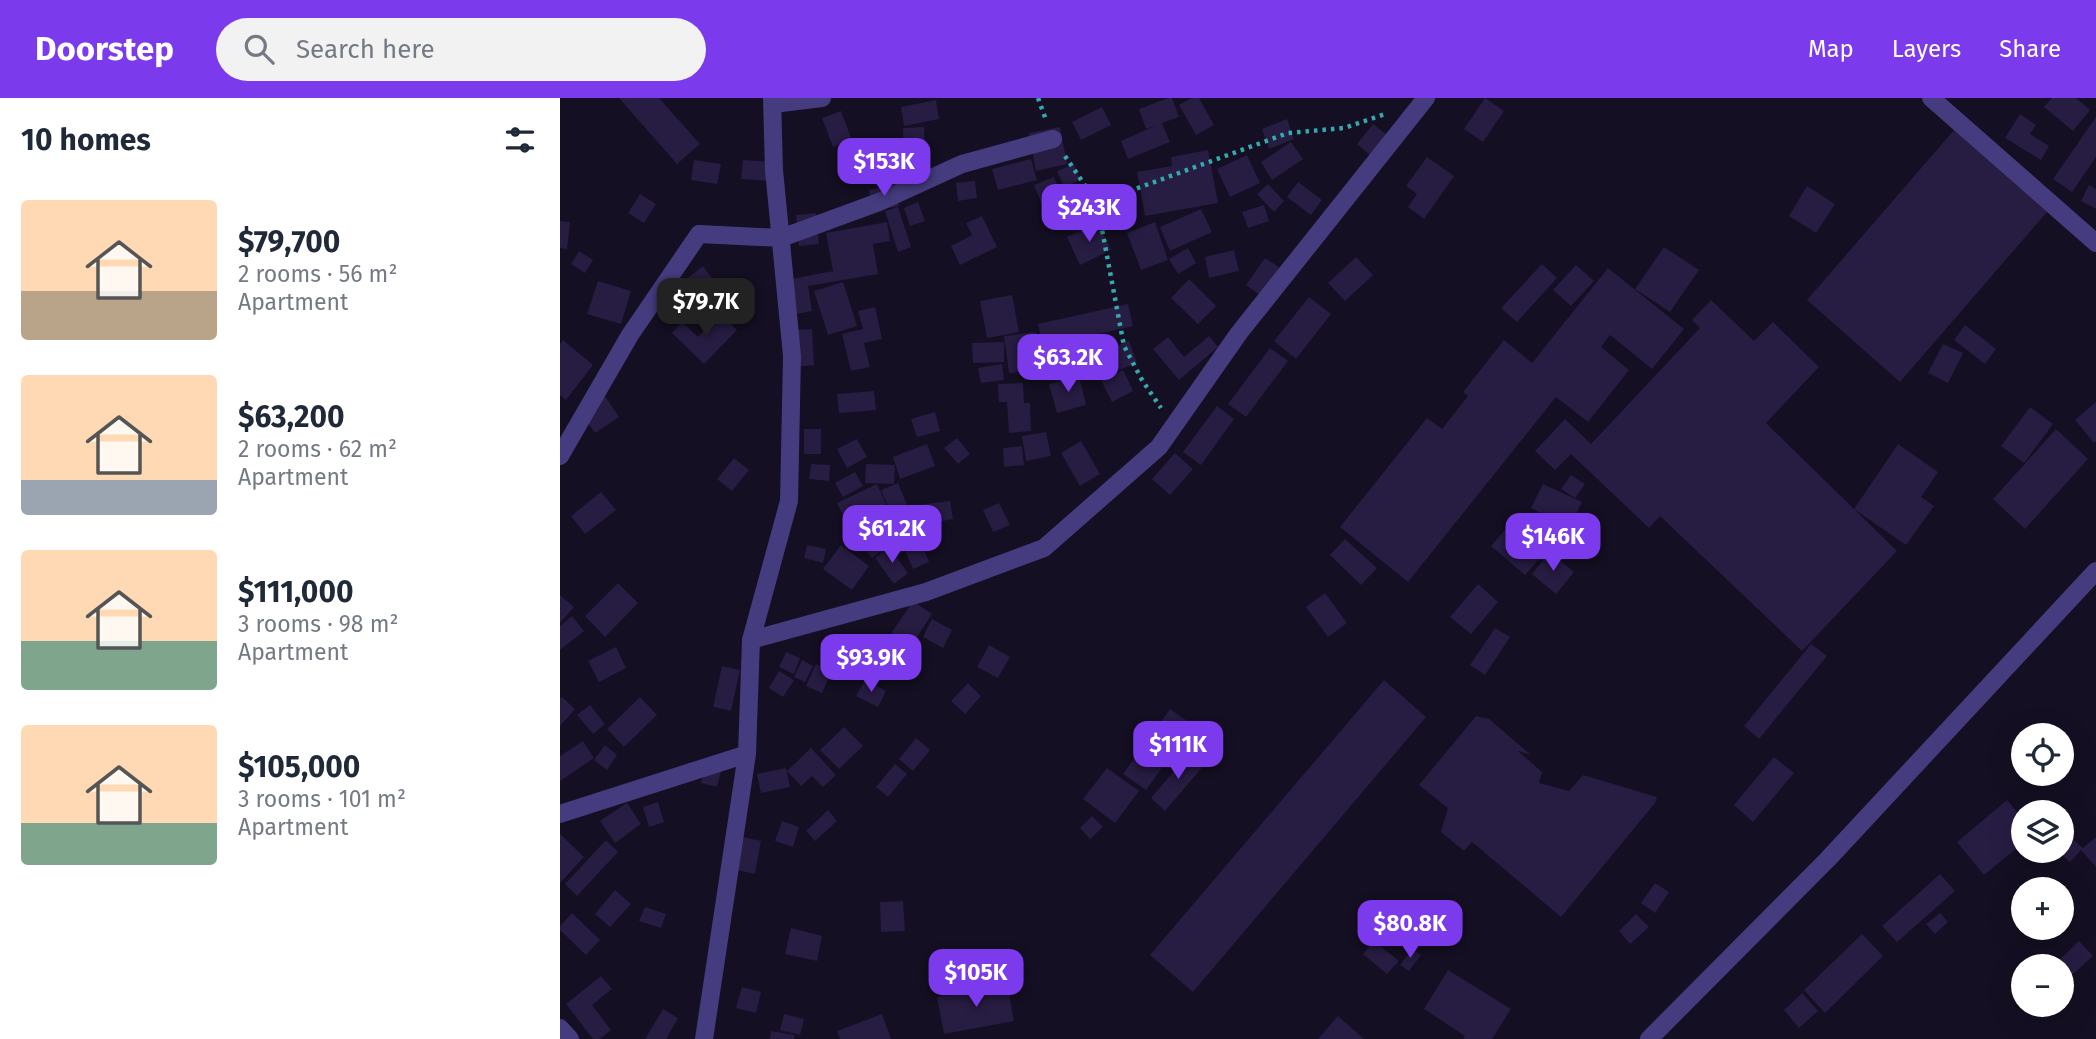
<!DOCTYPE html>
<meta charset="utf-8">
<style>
:root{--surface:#fff;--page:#f2f2f3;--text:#1f2937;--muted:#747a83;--accent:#7c3aed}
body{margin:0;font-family:"Fira Sans",sans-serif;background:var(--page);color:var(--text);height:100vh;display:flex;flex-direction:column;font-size:26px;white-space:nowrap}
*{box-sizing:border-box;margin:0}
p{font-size:23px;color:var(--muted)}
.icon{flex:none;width:38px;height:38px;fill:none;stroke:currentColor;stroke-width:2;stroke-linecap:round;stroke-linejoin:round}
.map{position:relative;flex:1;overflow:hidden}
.sheet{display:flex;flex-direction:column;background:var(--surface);width:560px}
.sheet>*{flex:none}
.controls{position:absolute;left:1451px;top:625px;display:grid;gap:14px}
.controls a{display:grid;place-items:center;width:63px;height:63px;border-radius:50%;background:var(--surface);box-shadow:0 7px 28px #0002;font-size:35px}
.price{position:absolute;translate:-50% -60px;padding:0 16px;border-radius:14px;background:var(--accent);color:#fff;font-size:23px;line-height:46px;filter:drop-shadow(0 2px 4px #0008)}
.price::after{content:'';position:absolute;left:50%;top:42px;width:21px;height:16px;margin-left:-10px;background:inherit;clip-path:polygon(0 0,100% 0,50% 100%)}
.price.on{background:#222;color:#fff}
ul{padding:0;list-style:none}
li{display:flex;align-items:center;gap:21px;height:175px;padding:0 21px}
li span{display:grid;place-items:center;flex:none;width:196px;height:140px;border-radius:7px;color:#555}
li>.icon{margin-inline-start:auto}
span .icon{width:84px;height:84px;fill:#fffc;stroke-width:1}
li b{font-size:30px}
h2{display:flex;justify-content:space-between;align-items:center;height:84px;padding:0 21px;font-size:30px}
header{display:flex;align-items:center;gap:42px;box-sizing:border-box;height:98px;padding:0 35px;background:var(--accent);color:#fff}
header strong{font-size:33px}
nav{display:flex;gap:38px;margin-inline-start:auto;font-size:24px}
.search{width:490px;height:63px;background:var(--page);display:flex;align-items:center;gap:18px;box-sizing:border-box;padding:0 24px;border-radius:38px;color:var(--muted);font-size:26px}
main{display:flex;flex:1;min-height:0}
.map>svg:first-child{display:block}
.building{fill:#271c42}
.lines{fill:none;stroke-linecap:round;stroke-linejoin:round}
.path{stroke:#34aaaf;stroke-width:4.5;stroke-dasharray:3.5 5;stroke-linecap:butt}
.minor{stroke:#453c7f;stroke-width:18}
</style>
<header>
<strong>Doorstep</strong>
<div class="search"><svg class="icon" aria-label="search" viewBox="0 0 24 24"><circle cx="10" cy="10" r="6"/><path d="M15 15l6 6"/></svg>Search here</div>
<nav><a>Map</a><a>Layers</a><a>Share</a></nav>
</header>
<main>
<section class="sheet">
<h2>10 homes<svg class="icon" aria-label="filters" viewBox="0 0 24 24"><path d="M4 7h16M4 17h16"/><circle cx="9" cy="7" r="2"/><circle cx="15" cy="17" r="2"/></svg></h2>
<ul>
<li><span style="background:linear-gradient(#ffd9b3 65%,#b9a48a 0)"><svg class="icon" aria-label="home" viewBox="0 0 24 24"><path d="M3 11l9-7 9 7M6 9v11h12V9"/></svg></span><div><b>$79,700</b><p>2 rooms · 56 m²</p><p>Apartment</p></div></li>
<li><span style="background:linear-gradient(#ffd9b3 75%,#9aa5b1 0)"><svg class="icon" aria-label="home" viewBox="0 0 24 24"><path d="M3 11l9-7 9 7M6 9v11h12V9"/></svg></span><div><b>$63,200</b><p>2 rooms · 62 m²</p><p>Apartment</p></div></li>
<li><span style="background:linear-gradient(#ffd9b3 65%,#7fa58c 0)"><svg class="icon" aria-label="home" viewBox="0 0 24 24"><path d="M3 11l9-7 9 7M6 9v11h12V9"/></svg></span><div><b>$111,000</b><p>3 rooms · 98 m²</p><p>Apartment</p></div></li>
<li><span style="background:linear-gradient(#ffd9b3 70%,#7fa58c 0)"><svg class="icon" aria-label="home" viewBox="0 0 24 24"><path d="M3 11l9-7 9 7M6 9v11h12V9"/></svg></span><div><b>$105,000</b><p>3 rooms · 101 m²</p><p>Apartment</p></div></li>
</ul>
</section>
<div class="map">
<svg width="1536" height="941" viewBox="0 0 1536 941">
<rect width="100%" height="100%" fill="#140f22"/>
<path class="building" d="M59,0H99L140,46L117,66Z
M608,0H612L619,19L602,25L610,44L568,61L561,43L597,27L586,31L579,11Z
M632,0H639L654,27L636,37L619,7Z
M925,0L944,13L923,44L904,31Z
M1492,0H1516L1530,12L1513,33L1484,9Z
M376,2L379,21L344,28L341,9Z
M542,9L551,27L521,42L512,24Z
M281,13L292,42L273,49L262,20Z
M1460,16L1476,27L1470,36L1489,48L1481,62L1445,40Z
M1536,19V59L1512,94L1493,81Z
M727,21L734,41L709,51L702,31Z
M813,26L827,37L811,58L797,46Z
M364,29L365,56L344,57L343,30Z
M500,29L507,66L476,73L469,35Z
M1394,32L1487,114L1340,284L1247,202Z
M731,44L743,61L712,82L701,64Z
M648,52L658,105L585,118L577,74L612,68L611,59Z
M687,57L700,85L670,99L657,71Z
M867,59L894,78L864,121L848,109L857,96L846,88Z
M471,61L477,82L438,92L432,71Z
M134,62L161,66L157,86L131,82Z
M183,62L211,64L210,83L181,81Z
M514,66L520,82L504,89L497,73Z
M494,79L507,111L487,119L474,87Z
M415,83L417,100L398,103L396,85Z
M738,84L762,102L751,117L727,99Z
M335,86L339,108L313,113L309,92Z
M708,86L724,103L714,114L697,96Z
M1529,87L1536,91V111L1521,103Z
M1247,88L1275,106L1256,135L1229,118Z
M80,96L96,106L84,125L68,115Z
M358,104L365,123L350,128L344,110Z
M704,107L709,123L688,130L682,114Z
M338,109L351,149L338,154L325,113Z
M641,111L652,134L610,153L600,129Z
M256,115L259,146L239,148L236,117Z
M422,118L437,149L400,167L391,148L412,137L406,125Z
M0,123L10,124L7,151L0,150Z
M327,124L330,143L313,146L318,176L248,188L252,213L237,216L232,181L273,173L266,135Z
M595,124L608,162L581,172L567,135Z
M538,125L551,152L520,167L507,139Z
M1104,149L1139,172L1110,214L1075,191Z
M628,150L636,165L618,176L609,161Z
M674,152L679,173L649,180L645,159Z
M19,153L33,162L25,175L11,166Z
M796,159L813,177L785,203L768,185Z
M705,160L723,172L704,200L686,187Z
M982,166L997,180L957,224L941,210Z
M1016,167L1034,183L1011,208L993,192Z
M143,168L160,191L143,205L125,182Z
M1048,170L1124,231L1092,271L1050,237L1041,249L1069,272L1028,324L996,299L848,484L780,429L867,320L882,331L908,298L903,294L944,242L972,265Z
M629,181L656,208L638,226L611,200Z
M38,183L71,193L61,226L27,216Z
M283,184L297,228L268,237L254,193Z
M452,197L459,234L427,240L420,203Z
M749,199L771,216L736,261L714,243Z
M1151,202L1194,243L1213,224L1259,269L1206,325L1337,453L1242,553L1100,418L1089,430L1011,356L995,372L975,353L1005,321L1031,346L1140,230L1132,222Z
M568,206L573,228L527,239L531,258L487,268L478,226Z
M315,209L322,241L304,245L310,269L291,273L282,236L303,231L298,213Z
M160,215L177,232L144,266L112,235L122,224L138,239Z
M1405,227L1436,251L1425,266L1394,242Z
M252,231L254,267L235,269L232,232Z
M476,234L480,272L449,275L444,238Z
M649,238L658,249L619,282L593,251L608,239L624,259Z
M3,242L33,267L6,302L0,297V246Z
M569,243L577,265L543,278L535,256Z
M444,244V264L413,265L412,245Z
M1383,246L1403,255L1388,285L1368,275Z
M710,250L728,263L686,319L668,306Z
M442,266L444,282L421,285L418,270Z
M563,272L573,293L552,304L541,282Z
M519,278L526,307L497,315L489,286Z
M463,285L464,305H470L471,333L449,335L447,304H439L438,286Z
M314,293L316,312L279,315L277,296Z
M43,295L59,319L35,335L19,312Z
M1536,304V343L1534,345L1515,322Z
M657,308L674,321L641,367L623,354Z
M1470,309L1493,326L1464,365L1441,348Z
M375,314L380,333L357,339L351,321Z
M244,331H261V356H244Z
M1496,331L1528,361L1465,431L1433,401Z
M486,334L491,358L466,363L462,338Z
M397,340L410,356L398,366L384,350Z
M297,341L307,359L287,370L277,351Z
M521,343L540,376L520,388L501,355Z
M367,346L375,368L340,381L333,359Z
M1338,346L1378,374L1361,399L1374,408L1346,447L1294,411Z
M462,348L464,367L444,369L443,350Z
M615,355L633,371L610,397L592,381Z
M174,360L189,372L172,393L157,381Z
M251,366L270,367L269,383L249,381Z
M306,366L335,367L334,386L305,385Z
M295,374L303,388L283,399L275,385Z
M1011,377L1025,386L1015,400L1001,391Z
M338,385L355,426L338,432L321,392Z
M317,386L326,406L287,425L277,405Z
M983,386L1022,404L1010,429L971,410Z
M41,394L56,412L25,436L11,418Z
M390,403L393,421L361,427L358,407Z
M439,405L450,427L433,434L423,412Z
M958,417L975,432L969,439L986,453L965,477L931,448Z
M313,418L333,443L312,460L292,435Z
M354,428L369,464L353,471L338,435Z
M785,441L817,470L801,487L770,457Z
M247,447L266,451L263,465L244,460Z
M281,447L309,468L292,492L263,471Z
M329,449L348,475L334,486L315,460Z
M990,454L1014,474L996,496L972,476Z
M58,485L78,505L45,539L25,518Z
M918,486L938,504L911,536L890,519Z
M765,495L787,525L768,539L746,509Z
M0,497L14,509L0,525Z
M353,503L372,516L338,568L318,555Z
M12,518L24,533L0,552V528Z
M372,521L392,532L383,550L363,539Z
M935,530L950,539L925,577L910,567Z
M1251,546L1267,558L1199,641L1184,628Z
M429,547L450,559L438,580L417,569Z
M56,549L66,570L39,584L28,563Z
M226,554L240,560L234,576L219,569Z
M242,562L253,568L245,584L234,579Z
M256,566L272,573L262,595L246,588Z
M162,568L180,572L171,613L153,609Z
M219,573L234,582L223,599L209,590Z
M305,582L326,593L318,609L296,598Z
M824,582L866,619L633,894L590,857Z
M408,585L421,598L405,616L391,603Z
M2,599L15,611L0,628V601Z
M80,599L97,617L64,649L47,631Z
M30,607L45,626L33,636L17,617Z
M610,611L633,627L586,692L563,676Z
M916,618L929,621L971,657L958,653L982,674L979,685L1009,693L1023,677L1097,699L1095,705L1001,819L912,744L904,753L881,734L888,710L859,687Z
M284,629L303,648L279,671L260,652Z
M356,640L370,652L353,673L339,661Z
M23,643L34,660L0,683V658Z
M45,647L57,657L47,672L34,662Z
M251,650L276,677L263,689L252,678L241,688L227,673Z
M632,652L646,665L605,713L591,700Z
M1214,659L1234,675L1193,724L1174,707Z
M147,662L163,666L157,689L141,685Z
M335,666L347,676L328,699L316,689Z
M226,670L230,689L201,695L197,676Z
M547,670L579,693L555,725L523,701Z
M1447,702L1463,721V745L1424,777L1397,744Z
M98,704L104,724L89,729L83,709Z
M67,705L81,726L55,745L40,723Z
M268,712L277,723L255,743L246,733Z
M532,718L543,729L530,741L520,730Z
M222,723L239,729L233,749L215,743Z
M0,736L24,759L0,785Z
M183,739L201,743L195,776L177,772Z
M1510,739L1523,750L1536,739V769L1521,752L1510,764L1496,752H1502Z
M46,742L58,754L17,798L5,786Z
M1380,776L1395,793L1337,844L1322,828Z
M1095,785L1109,794L1095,815L1081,805Z
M55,792L71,806L50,829L35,816Z
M343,803L345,833L321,834L320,804Z
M85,809L106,816L101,830L79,823Z
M12,815L40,842L26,857L0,832V828Z
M1380,815L1388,824L1375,836L1366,826Z
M1076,816L1089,829L1070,846L1059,833Z
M231,830L262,838L257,863L225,856Z
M1302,836L1323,858L1265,915L1244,892Z
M814,843L839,863L827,876L803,856Z
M1519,843L1533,858L1511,878L1498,863Z
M852,851L861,857L849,873L840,867Z
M888,872L951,911L932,941H903L905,938L864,911Z
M41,878L52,891L32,907L51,932L40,941H33L6,906Z
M447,885L454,923L384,936L377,899Z
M182,889L201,894L196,915L176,910Z
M1242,895L1258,913L1239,930L1224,912Z
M103,911L118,920L106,941H85Z
M224,916L244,921L240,937L220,932Z
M322,916L331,941H280L277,933Z
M778,918L804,941H758Z
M211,933L235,937L234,941H210Z"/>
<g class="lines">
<path class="path" d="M478,0L486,22
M505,58L537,105L564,248L582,282L601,310
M537,105L728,35L784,30L825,16"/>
<path class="minor" d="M1371,0L1536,145
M213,6L262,0
M0,358L70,237L139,136L221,140L319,104L402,66L493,41
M191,542L366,494L484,450L599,349L679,235L866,0
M0,716L187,656
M0,930L10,941
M144,941L187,656L191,542L229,403L232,258L214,72L212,0
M1089,941L1268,761L1536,473"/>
</g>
</svg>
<div class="controls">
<a><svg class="icon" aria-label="locate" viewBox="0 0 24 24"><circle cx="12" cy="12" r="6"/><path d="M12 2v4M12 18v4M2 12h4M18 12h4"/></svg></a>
<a><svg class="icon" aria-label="layers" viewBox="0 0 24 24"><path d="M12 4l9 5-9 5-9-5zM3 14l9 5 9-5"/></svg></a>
<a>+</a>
<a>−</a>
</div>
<b class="price" style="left:324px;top:100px">$153K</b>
<b class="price" style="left:529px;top:146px">$243K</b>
<b class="price on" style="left:146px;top:240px">$79.7K</b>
<b class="price" style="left:508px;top:296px">$63.2K</b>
<b class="price" style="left:332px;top:467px">$61.2K</b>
<b class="price" style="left:993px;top:475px">$146K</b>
<b class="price" style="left:311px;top:596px">$93.9K</b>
<b class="price" style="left:618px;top:683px">$111K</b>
<b class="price" style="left:850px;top:862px">$80.8K</b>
<b class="price" style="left:416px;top:911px">$105K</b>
</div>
</main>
